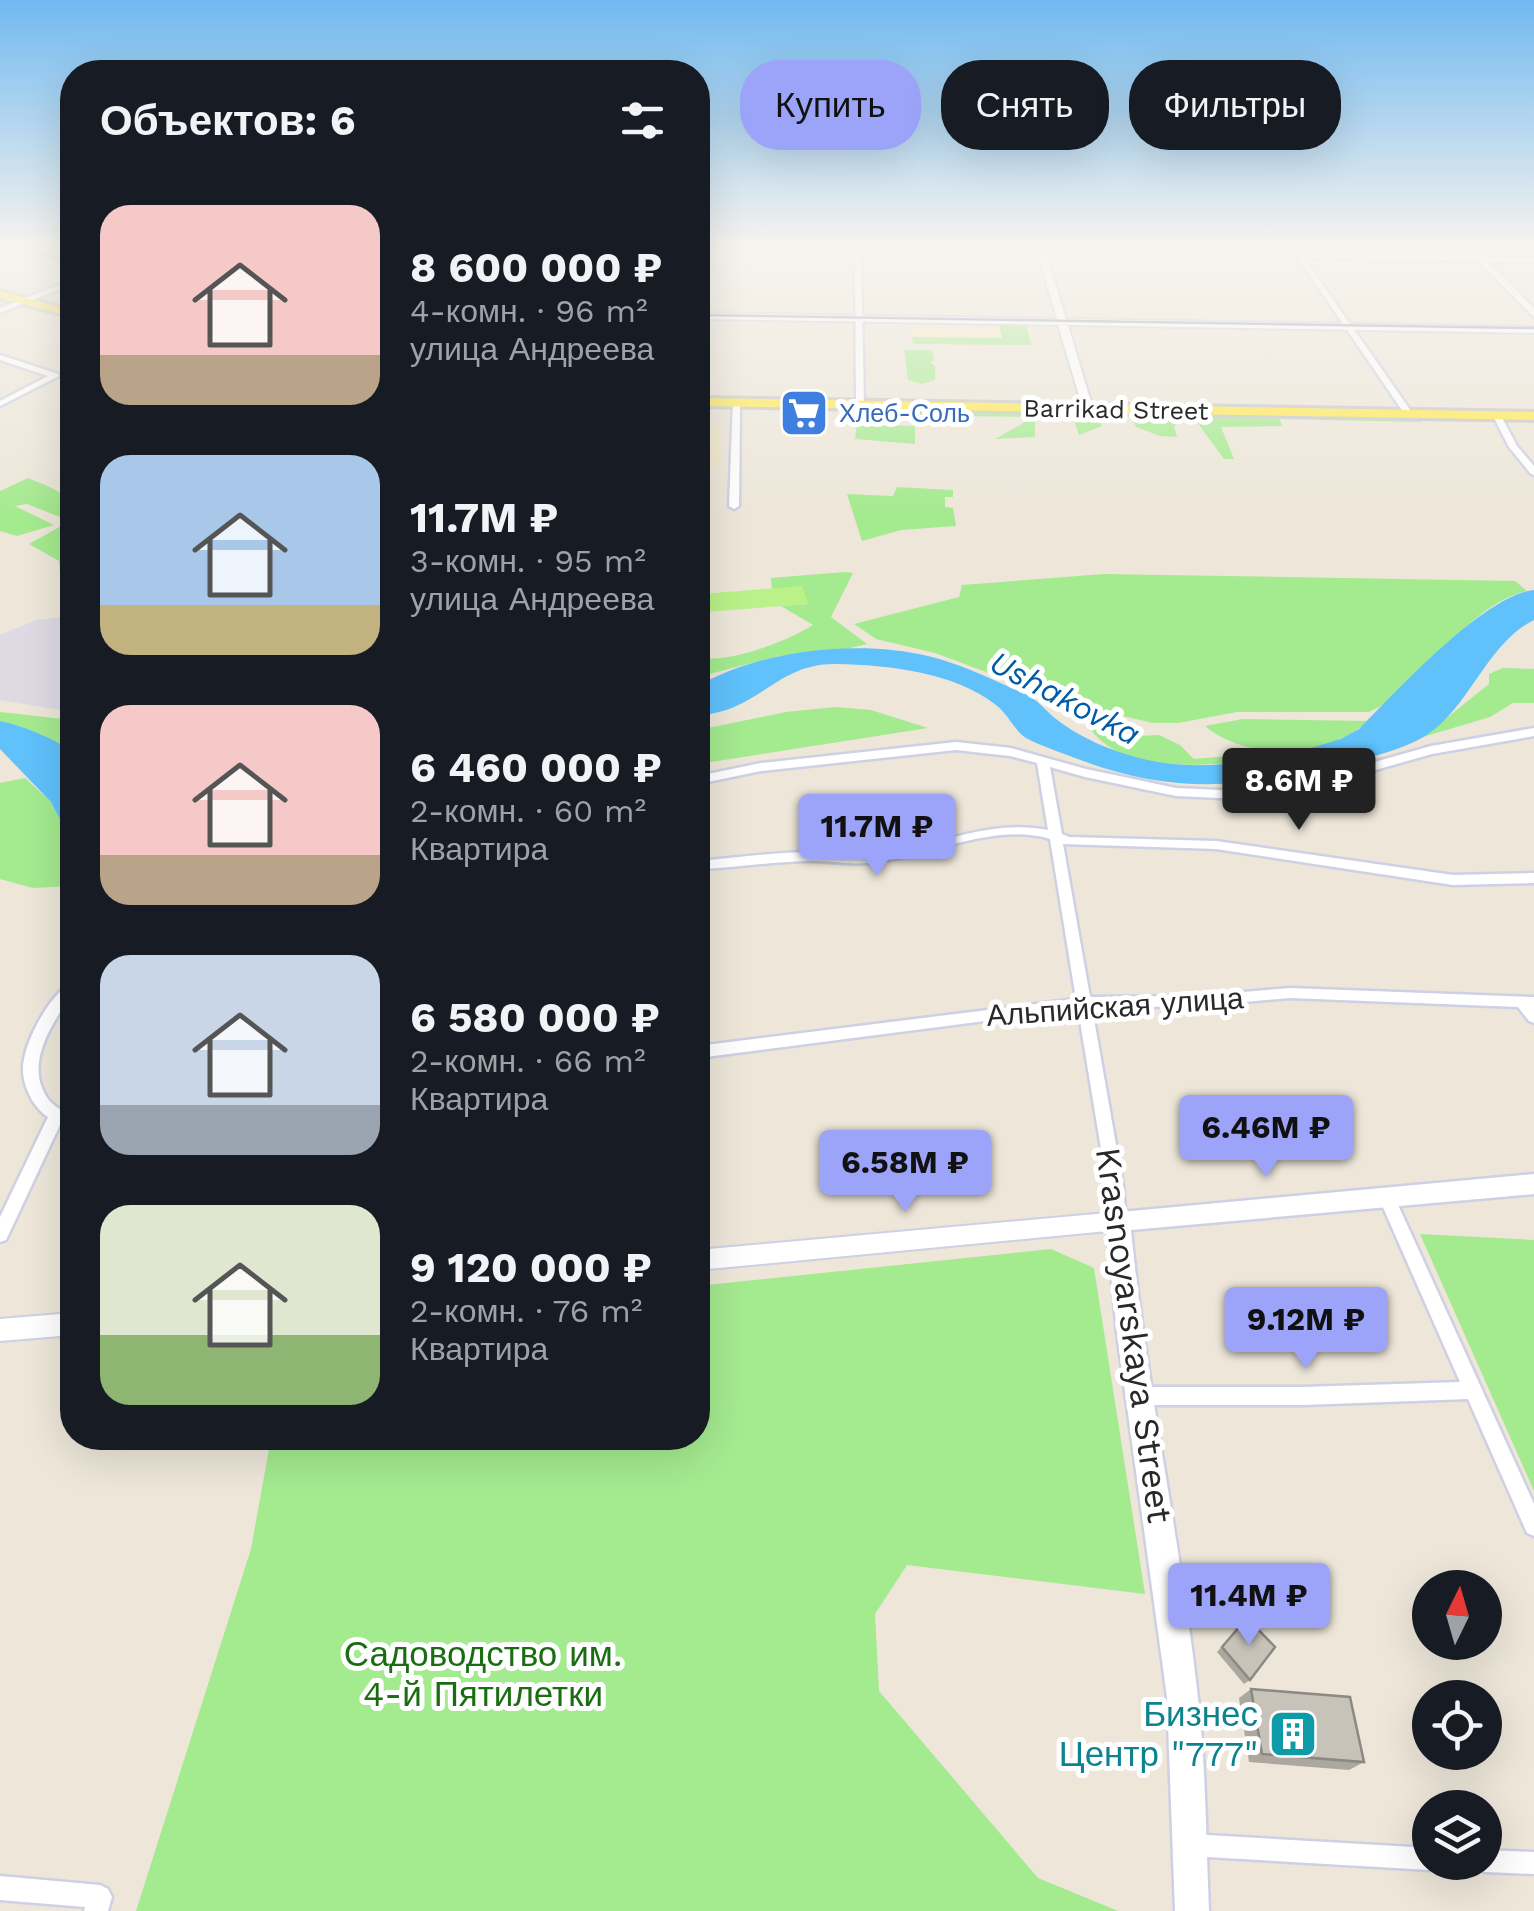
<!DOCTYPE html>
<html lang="ru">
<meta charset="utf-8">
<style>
:root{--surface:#171b24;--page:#242831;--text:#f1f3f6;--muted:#9ea1a6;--accent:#9ca4fa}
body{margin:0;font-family:"Work Sans",sans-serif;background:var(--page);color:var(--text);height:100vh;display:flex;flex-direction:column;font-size:38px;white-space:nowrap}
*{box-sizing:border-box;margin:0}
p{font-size:32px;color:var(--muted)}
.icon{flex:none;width:55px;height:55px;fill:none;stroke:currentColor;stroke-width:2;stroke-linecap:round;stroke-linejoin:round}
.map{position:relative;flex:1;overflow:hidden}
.panel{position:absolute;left:60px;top:60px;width:650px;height:1390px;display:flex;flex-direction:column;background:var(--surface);border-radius:40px;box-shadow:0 10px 40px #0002}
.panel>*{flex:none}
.hud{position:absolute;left:740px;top:60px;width:642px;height:90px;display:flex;gap:20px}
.needle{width:65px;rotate:5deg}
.fabs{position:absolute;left:1412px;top:1570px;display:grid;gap:20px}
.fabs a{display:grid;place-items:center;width:90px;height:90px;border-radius:50%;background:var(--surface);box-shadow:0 10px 40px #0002;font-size:50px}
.price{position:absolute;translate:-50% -85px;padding:0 22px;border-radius:10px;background:var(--accent);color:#111;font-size:32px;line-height:65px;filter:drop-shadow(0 2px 5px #0008)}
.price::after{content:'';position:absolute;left:50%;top:60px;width:30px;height:22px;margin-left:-15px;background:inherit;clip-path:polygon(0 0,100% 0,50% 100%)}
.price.selected{background:#222;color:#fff}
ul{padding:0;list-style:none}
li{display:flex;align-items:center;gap:30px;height:250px;padding:0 40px}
li span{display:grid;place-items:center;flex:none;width:280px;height:200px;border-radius:30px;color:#555}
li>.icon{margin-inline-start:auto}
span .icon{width:120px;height:120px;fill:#fffc;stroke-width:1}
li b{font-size:42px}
h2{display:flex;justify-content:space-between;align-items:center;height:120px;padding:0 40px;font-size:42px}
.tag{padding:0 35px;border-radius:40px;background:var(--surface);box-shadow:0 10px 40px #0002;font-size:35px;line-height:90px}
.tag.selected{background:var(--accent);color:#111}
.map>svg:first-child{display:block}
.industrial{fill:#dedae4}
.education{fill:#f1e8c6}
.green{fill:#a4ea8f}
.pitch{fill:#baf289}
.water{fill:#60c1fb}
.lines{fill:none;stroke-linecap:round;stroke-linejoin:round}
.minor-casing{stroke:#ced0e4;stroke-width:5}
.tertiary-casing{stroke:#ced0e4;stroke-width:4}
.secondary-casing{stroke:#ced0e4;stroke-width:5}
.primary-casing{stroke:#c7c7c7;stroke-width:6}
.minor{fill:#fff;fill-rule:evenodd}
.tertiary{fill:#fff;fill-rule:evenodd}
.secondary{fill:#fff;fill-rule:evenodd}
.primary{fill:#ffe94c;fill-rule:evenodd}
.tram{stroke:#9b9cb6;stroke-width:2.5}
.wall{fill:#aca89f}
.building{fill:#c8c3b9;stroke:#8c8882;stroke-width:2.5}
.labels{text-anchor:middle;stroke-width:10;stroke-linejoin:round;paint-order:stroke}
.far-street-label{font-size:25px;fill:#292929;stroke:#fff}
.far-shop-label{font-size:25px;fill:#366cbe;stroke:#fff;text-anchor:start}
.street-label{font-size:30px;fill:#292929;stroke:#fff}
.water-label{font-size:32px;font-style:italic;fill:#005aa6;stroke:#fff}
.near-street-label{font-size:35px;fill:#292929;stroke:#fff}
.near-park-label{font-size:35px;fill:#1b6d12;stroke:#fff}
.near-culture-label{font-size:35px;fill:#0d838f;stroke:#fff;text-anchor:end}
</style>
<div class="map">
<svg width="1534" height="1911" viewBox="0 0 1534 1911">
<rect width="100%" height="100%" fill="#ede6d9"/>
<path class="industrial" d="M72,616V712L0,700V635L36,620Z"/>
<path class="education" d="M910,323L1026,324L1031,345L913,344Z
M698,425H721L720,466H698Z"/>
<path class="green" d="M999,324H1026L1031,345L913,344L912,337L1002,338Z
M904,350H932L934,360L930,362L935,366V380L922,384L908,380Z
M863,409L1050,412L1052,415L1035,417V437L995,439L1034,417L863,415Z
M1071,412L1418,418L1422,422L1280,419L1282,426L1221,427L1234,459H1224L1194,418L1174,426L1177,437L1160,436L1136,427L1132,417L1098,416L1102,426L1079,435Z
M857,425L915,426V444L855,439Z
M28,478C46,486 73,492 72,515L65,519L27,504L15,506L54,525L17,536L0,531V491Z
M897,487L953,490V497H945V507L953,508L956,526L901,530L862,541L847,494L893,496Z
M72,520V567L60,574L59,561L29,544Z
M845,572L853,573L831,617L867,644L842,650L775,657L698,677V657C726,665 788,641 813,625L781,606L807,604L802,587L772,589L771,578Z
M1104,574L1515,581L1527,591C1462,606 1425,688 1369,712H1237L1178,723H1153L1076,705L1060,695L1019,684L935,653L876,639L854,624L959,597L962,585Z
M1503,668L1534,669V703H1513L1490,717L1423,737L1489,684V674Z
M835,707L871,710L928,728L698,764V730L786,712Z
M0,712L72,720V749C48,739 25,726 0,721Z
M1085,717L1119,720L1140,736L1159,735L1180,745L1194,759L1241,755L1243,761C1197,768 1103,771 1085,717Z
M1243,719L1367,721C1329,760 1246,761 1205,726Z
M25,778L51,802L65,829L72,834V886L33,888L0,879V783Z
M1420,1234L1534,1240V1491Z
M1051,1249L1094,1268L1145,1594L907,1565L875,1614L879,1691L1038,1878L1118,1911H136L251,1549L271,1438H698V1286Z"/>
<path class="pitch" d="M802,586L808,604L705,612L701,594Z"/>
<path class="water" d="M1534,590V620C1482,646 1468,718 1414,742C1391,753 1365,758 1341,764C1244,789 1171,795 1075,758C1060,752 1041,746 1026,738C1014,730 1008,714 996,705C954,672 888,665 837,664C790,663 771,691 734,707C723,712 709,714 698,717V686C760,650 858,639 928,656C962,664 995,681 1027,695C1038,700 1047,712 1056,719C1080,738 1110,750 1139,758C1205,775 1277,759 1341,739L1359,729C1396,692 1484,595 1534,590Z
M0,721C20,725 49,737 66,747L72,764V834L65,829L51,802L0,749Z"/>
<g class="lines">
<g class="minor-casing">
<path id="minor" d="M698,247H861L1295,254L1290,247H1296L1301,254L1534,258V262L1304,258L1413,414L1409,416H1406L1298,258L861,252L864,405L860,407L856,405L855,251L698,249Z
M72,280V284L0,313V308Z
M0,355L58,374L59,376L0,406V401L48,376L0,360Z
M733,400L740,402L739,506L734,509L729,506Z
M1494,414L1501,416L1517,446L1534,466V475L1531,474L1509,447L1493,416Z
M1534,728V736L1432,754L1340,780L1242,799L1176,796L1085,777L1050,767L1062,834L1069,837L1216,841L1453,875L1534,873V883L1453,885L1216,849L1063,844L1090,997L1198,996L1290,988L1534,997V1023L1529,1021L1518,1007L1290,998L1198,1006L1092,1008L1123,1185L1126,1221L1124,1226L1118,1228L1112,1226L1110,1221L1107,1185L1078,1009L698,1058V1046L1076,999L1050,839C994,821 924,859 867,863C847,865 826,860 806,861C769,862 734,868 698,869V861C734,858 769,853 805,852C834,851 861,856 890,852C943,843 993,819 1048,830L1037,763L1010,756L956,750L761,771L698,784V776L761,763L956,742L1011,748L1086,769L1176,788L1242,791L1339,772L1431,746Z
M72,983C73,998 65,1004 57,1017C42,1042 29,1072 48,1099C52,1105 60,1108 65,1114L6,1240L0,1242V1217L48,1117C34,1108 23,1087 23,1070C22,1045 50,993 72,983Z
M1386,1189L1392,1191L1394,1196L1534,1504V1536L1527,1533L1468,1399L1303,1405H1139L1133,1402L1130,1396L1133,1390L1139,1387H1303L1460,1382L1378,1196L1380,1191Z
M1190,1834L1430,1848V1862H1440L1438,1867L1430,1870L1190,1856L1182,1853L1179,1845L1182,1837Z
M1485,1850L1534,1852V1874L1485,1872L1477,1869L1474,1862H1485Z
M0,1876L100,1885L108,1889L112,1897L108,1911H84L85,1907L0,1900Z"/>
</g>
<g class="tertiary-casing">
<path id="tertiary" d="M0,247H12L72,261V265Z
M1036,247H1044L1066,319L1534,327V333L1068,325L1093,409L1088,412L1083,409L1058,325L698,319V313L1057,319Z
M1118,1212L1125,1214L1128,1221L1125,1228L1118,1230L698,1270V1250Z
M72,1313V1335L0,1341V1319Z"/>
</g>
<g class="secondary-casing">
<path id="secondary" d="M1464,247H1474L1534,308V317Z
M1534,1174V1194L1131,1230C1146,1387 1181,1541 1198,1698C1206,1769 1206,1840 1209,1911H1175L1167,1697L1117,1333L1106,1221L1110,1213Z"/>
</g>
<g class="primary-casing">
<path id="primary" d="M0,291L72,310V317L0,298Z
M698,398L1534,412V420L698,406Z"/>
</g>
<use href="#minor" class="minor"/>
<use href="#tertiary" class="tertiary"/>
<use href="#secondary" class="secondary"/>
<use href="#primary" class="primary"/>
<path class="tram" d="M9,247L72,262
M698,315L1534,328"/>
</g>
<path class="wall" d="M1247,1618L1250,1680L1244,1684L1217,1652Z
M1251,1689L1364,1762L1349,1770L1249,1762L1239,1698Z"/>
<path class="building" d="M1247,1618L1275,1647L1250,1680L1222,1647Z
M1251,1689L1350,1697L1364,1762L1262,1754Z"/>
<linearGradient id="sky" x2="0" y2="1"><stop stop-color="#71b9f0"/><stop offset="0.48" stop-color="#f7f4ee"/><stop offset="1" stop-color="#f7f4ee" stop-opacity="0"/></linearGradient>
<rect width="1534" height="514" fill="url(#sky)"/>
<defs>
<g id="supermarket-square" transform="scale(2.5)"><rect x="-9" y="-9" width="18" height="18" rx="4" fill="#3f7fe0" stroke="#fff"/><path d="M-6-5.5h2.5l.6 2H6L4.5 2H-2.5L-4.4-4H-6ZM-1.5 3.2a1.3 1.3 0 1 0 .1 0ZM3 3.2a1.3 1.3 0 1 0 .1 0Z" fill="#fff"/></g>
<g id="building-square" transform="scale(2.5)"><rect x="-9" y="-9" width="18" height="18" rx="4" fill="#0f9aa8" stroke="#fff"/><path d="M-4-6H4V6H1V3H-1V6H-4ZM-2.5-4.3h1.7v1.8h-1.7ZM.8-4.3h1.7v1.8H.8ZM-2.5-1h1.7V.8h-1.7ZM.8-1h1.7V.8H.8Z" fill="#fff"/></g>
</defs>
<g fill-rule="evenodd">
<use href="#supermarket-square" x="804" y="413"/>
<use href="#building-square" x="1293" y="1734"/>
</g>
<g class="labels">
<g class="far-street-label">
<text transform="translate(1116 409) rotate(1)" y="9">Barrikad Street</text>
</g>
<g class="far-shop-label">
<text x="839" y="422">Хлеб-Соль</text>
</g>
<g class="street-label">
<text transform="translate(1115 1007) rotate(-4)" y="10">Альпийская улица</text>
</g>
<g class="water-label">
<text transform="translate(1065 698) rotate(28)" y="11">Ushakovka</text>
</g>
<g class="near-street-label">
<text transform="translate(1134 1335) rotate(82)" y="12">Krasnoyarskaya Street</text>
</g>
<g class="near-park-label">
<text x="483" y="1666">Садоводство им.<tspan x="483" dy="40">4-й Пятилетки</tspan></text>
</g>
<g class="near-culture-label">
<text x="1258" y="1726">Бизнес<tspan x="1258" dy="40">Центр "777"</tspan></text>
</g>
</g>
</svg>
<div class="fabs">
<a><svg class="needle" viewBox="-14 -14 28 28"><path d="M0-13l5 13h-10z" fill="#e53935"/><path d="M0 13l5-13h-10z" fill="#9ea1a6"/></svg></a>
<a><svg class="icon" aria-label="locate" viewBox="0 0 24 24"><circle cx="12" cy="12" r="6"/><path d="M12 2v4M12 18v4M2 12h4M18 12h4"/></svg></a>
<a><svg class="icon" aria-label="layers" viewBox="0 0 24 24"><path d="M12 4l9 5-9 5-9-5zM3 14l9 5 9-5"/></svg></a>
</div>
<b class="price selected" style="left:1299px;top:833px">8.6M ₽</b>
<b class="price" style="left:877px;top:879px">11.7M ₽</b>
<b class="price" style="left:1266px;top:1180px">6.46M ₽</b>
<b class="price" style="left:905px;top:1215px">6.58M ₽</b>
<b class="price" style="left:1306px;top:1372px">9.12M ₽</b>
<b class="price" style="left:1249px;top:1648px">11.4M ₽</b>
<div class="hud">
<a class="tag selected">Купить</a>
<a class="tag">Снять</a>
<a class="tag">Фильтры</a>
</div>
<section class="panel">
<h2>Объектов: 6<svg class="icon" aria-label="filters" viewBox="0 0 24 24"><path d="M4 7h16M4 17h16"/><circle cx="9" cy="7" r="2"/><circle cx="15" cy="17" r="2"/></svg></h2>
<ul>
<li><span style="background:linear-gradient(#f6c9c9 75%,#b9a48a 0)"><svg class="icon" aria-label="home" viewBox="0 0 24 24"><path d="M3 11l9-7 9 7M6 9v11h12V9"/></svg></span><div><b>8 600 000 ₽</b><p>4-комн. · 96 m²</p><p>улица Андреева</p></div></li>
<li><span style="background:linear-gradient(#a9c7e8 75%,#c2b280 0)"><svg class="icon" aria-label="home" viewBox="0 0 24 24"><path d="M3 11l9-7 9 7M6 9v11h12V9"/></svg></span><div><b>11.7M ₽</b><p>3-комн. · 95 m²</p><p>улица Андреева</p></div></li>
<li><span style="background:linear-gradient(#f6c9c9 75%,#b9a48a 0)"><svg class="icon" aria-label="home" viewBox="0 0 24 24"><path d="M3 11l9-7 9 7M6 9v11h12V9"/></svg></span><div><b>6 460 000 ₽</b><p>2-комн. · 60 m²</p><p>Квартира</p></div></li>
<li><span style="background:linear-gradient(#c9d6e8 75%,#9aa5b1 0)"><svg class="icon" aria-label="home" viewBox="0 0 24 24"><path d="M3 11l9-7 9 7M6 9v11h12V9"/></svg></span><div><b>6 580 000 ₽</b><p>2-комн. · 66 m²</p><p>Квартира</p></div></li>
<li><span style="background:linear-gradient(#dfe7d0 65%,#8fb573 0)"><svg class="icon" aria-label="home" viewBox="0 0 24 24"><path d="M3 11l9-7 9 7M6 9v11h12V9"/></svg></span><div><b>9 120 000 ₽</b><p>2-комн. · 76 m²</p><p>Квартира</p></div></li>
</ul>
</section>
</div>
